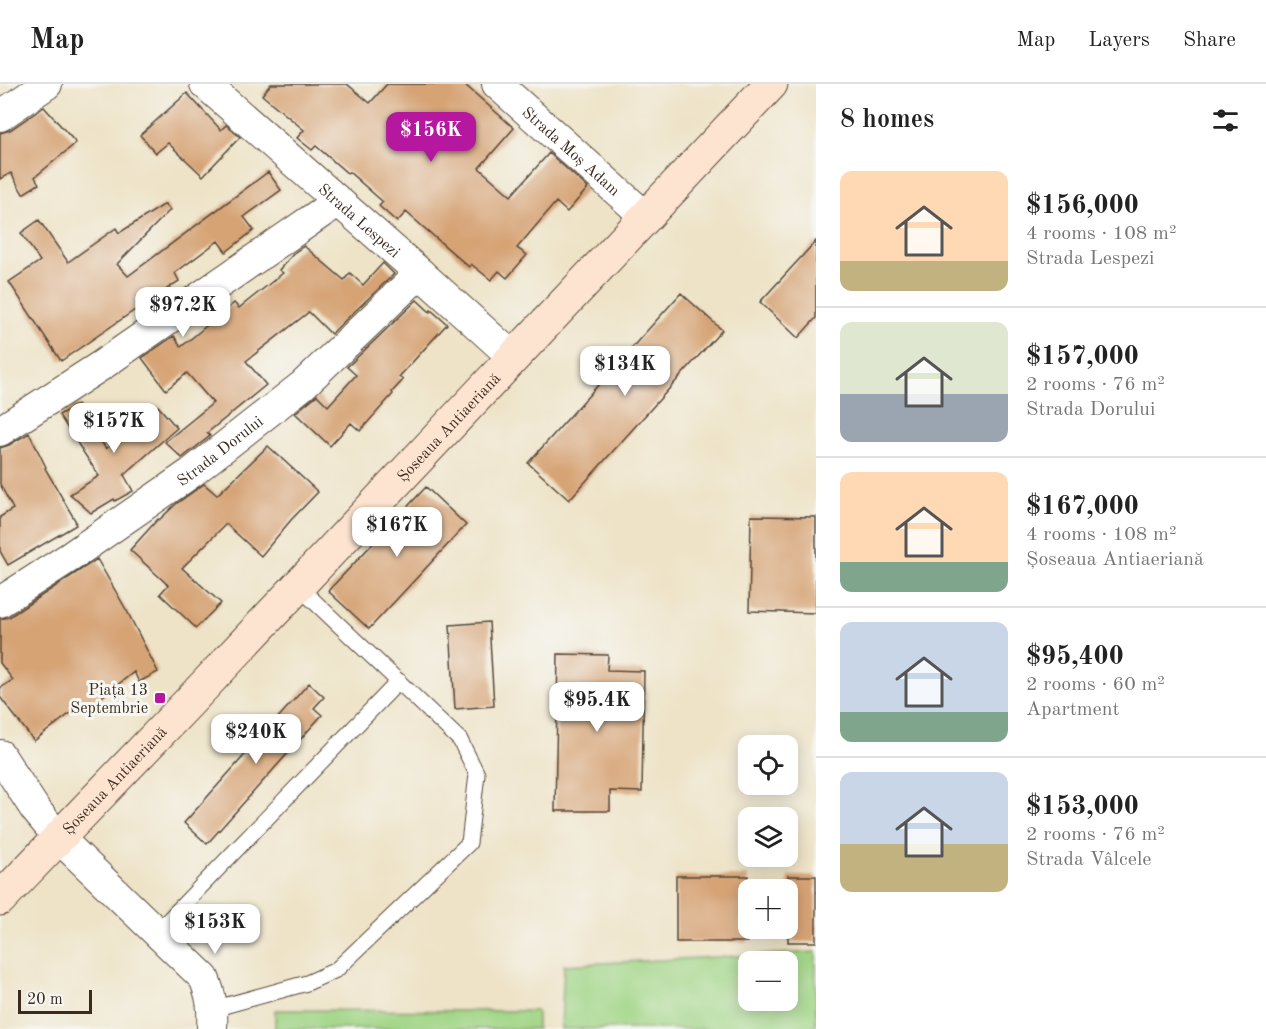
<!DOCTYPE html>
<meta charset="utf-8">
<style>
:root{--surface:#fff;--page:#f2f2f2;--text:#222;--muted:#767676;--line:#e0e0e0;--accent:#b5179e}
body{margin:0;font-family:"Old Standard TT",serif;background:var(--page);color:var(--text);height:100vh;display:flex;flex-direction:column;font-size:22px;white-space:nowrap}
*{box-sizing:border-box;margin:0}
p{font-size:20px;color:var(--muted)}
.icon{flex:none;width:33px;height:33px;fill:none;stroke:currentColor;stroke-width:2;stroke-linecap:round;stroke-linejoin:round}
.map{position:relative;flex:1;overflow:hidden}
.details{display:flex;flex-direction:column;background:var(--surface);width:450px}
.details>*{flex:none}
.tools{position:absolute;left:738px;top:651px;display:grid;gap:12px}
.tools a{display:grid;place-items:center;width:60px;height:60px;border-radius:12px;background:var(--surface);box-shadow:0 3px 15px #0003;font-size:30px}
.scale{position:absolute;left:18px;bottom:15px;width:74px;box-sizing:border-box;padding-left:6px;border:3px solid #3b2a1e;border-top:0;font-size:16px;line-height:21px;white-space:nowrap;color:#3b2a1e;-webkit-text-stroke:4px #f6f6f2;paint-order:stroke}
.price{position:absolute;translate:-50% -51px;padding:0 14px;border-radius:12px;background:#fff;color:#222;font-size:20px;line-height:39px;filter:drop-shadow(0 2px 3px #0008)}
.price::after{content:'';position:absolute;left:50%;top:36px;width:18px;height:14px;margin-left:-9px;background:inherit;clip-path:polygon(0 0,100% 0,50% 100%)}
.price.active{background:var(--accent);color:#fff}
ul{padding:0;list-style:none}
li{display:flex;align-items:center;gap:18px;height:150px;padding:0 24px}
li+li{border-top:2px solid var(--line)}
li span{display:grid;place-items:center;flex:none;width:168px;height:120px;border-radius:12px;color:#555}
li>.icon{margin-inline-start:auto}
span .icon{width:72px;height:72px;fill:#fffc;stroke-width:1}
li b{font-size:26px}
h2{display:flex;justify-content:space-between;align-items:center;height:72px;padding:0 24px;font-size:26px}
header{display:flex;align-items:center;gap:36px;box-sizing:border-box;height:84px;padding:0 30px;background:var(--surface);border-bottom:2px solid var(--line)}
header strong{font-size:28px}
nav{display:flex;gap:33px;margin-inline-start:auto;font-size:21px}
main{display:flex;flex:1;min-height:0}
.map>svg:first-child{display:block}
.green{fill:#a1d586;stroke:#6e8052;stroke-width:1.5;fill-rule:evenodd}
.building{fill:#d6a374}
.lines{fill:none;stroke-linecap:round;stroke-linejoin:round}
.service-casing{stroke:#564637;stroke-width:17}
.minor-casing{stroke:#564637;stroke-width:32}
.secondary-casing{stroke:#564637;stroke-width:35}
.service{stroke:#fff;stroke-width:15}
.minor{stroke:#fff;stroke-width:30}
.secondary{stroke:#fde4d1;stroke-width:33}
.poi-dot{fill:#b5179e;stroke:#f6f6f2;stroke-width:2}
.labels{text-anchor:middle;stroke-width:6;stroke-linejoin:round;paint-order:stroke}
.street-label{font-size:16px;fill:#3b2a1e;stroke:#f6f6f2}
.poi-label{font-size:16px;fill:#3b2a1e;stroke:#f6f6f2;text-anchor:end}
</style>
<header>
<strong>Map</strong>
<nav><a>Map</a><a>Layers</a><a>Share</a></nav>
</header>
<main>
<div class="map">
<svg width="816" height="945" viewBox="0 0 816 945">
<rect width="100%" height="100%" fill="#f6f6f2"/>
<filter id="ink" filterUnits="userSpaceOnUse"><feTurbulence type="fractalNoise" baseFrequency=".0167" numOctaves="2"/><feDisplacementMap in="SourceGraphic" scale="12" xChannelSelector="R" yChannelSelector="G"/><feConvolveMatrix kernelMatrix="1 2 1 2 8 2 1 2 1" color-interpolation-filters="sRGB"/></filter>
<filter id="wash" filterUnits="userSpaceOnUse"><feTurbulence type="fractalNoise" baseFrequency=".008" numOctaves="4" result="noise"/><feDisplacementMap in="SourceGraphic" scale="24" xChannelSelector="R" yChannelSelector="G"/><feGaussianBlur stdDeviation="1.35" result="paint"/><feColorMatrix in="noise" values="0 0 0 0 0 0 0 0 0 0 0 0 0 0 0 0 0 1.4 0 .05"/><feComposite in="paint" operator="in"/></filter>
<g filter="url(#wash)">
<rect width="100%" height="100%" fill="#eee3c7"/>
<path class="green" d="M816,868V945H561L564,881ZM748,878H788V916H748Z
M275,926L537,927V945H275Z"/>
<g id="blocks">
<path class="building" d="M271,0H347L370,19L387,0H464L514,44L479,84L511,112L549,69L588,104L567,128L556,118L517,164L527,171L507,194L499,187L491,196L471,180L469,183L406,128L397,138L379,122L383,118L349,88L347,89L316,62L312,66L297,54L304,46L262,11Z
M187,9L221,46L226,41L240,53L203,92L168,59L156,69L140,51Z
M44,23L76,59L35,93L39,100L23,110L11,89L0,95V49L10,46Z
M268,88L281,106L244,133L254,146L226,168L218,157L175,189L179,197L153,214L158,221L140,233L135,226L61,277L9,198L40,177L21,149L39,136L68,178L116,144L119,149L165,120L170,126L117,180L128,192Z
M816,157V234L798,254L760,218Z
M304,162L344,196L350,189L363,201L383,179L394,190L331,250L309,228L246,277L266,301L207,349L210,352L182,374L165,358L213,319L187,289L166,306L142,274L174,252L181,263L234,219L239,224L283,189L279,186L295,168Z
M681,209L722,246L569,416L528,379Z
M417,216L430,228L431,226L447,240L399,293L403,296L392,308L393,310L360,347L351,339L330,362L295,329L317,311L328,322L356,291L347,283Z
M77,320L106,365L158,322L177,344L124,391L133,407L115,417L114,415L91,429L70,410L99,392L59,331Z
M29,349L46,383L45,384L76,438L75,439L76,441L8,481L0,467V433L13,425L0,400V364L9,361Z
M268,362L318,408L291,436L261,472L226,440L182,484L221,519L196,544L160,510L168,501L130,466L158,435L159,436L176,420L204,400L217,411Z
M426,403L466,441L369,545L328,507Z
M751,432L816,433V529L749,527Z
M97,475L127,527L158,588L139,598L134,588L89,623L85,618L34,657L0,613V604L13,596L0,579V535L9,533Z
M489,538L494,622L455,625L450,541Z
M558,570L608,571L607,586L644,587L642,708L610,707V727H555Z
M309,599L324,613L314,624L322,631L207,760L184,739Z
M676,792H748V858H676Z
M788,792H816V858H788Z"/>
</g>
</g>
<g filter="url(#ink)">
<use href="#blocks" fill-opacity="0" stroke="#564637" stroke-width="1.5"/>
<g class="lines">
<g class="service-casing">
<path id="service" d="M157,848L399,597
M213,925L307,899L336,886L469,759L477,690L460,656L298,502"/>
</g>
<g class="minor-casing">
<g id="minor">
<path id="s1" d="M205,0L420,189L514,274"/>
<path id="s2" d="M497,0L646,133"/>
<path d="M0,32L47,0"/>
<path d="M0,347L102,281L321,129L339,118"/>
<path id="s3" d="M0,518L70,473L191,389L303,301L420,189"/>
<path d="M0,671L35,725L59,754L204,894C212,913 213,925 212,945"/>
</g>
</g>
<g class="secondary-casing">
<g id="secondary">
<path id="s4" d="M0,815L187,620L771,0"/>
</g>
</g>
<use href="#service" class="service"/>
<use href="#minor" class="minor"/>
<use href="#secondary" class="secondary"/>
</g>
</g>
<rect class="poi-dot" x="154" y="608" width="12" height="12" rx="3"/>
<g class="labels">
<g class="street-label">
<text dy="6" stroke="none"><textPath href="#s2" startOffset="100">Strada Moș Adam</textPath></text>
<text dy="6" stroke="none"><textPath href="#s1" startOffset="206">Strada Lespezi</textPath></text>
<text dy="6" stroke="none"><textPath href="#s4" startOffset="651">Șoseaua Antiaeriană</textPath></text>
<text dy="6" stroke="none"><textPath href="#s3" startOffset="267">Strada Dorului</textPath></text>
<text dy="6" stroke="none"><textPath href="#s4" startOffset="165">Șoseaua Antiaeriană</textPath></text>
</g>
<g class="poi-label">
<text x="148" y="611">Piața 13<tspan x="148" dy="18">Septembrie</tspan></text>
</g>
</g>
</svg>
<div class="tools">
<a><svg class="icon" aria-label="locate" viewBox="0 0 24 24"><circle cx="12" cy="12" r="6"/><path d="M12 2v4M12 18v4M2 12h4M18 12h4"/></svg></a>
<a><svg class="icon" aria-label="layers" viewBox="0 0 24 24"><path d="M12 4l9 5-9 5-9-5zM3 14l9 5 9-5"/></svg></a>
<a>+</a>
<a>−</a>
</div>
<div class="scale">20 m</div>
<b class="price active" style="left:431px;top:79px">$156K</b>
<b class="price" style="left:183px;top:254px">$97.2K</b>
<b class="price" style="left:625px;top:313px">$134K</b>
<b class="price" style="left:114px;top:370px">$157K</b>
<b class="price" style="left:397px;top:474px">$167K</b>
<b class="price" style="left:597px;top:649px">$95.4K</b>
<b class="price" style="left:256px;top:681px">$240K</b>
<b class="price" style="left:215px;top:871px">$153K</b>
</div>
<section class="details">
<h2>8 homes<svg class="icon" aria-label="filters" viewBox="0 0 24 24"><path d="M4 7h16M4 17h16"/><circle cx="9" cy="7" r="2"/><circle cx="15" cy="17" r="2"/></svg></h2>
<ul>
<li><span style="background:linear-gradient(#ffd9b3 75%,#c2b280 0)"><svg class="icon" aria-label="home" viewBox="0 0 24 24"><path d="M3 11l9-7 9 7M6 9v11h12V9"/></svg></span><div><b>$156,000</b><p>4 rooms · 108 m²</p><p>Strada Lespezi</p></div></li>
<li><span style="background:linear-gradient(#dfe7d0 60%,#9aa5b1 0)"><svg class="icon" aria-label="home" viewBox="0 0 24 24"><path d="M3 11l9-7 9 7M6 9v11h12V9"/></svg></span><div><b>$157,000</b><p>2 rooms · 76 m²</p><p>Strada Dorului</p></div></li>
<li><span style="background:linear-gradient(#ffd9b3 75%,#7fa58c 0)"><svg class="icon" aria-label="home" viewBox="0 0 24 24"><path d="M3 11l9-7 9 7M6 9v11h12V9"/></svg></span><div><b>$167,000</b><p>4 rooms · 108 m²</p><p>Șoseaua Antiaeriană</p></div></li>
<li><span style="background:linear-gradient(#c9d6e8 75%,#7fa58c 0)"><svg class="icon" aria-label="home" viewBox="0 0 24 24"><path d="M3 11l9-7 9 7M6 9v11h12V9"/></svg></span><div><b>$95,400</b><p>2 rooms · 60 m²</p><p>Apartment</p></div></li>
<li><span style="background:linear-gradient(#c9d6e8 60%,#c2b280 0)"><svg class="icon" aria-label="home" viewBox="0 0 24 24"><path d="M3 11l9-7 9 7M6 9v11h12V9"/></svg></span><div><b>$153,000</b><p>2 rooms · 76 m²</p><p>Strada Vâlcele</p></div></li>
</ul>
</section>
</main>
